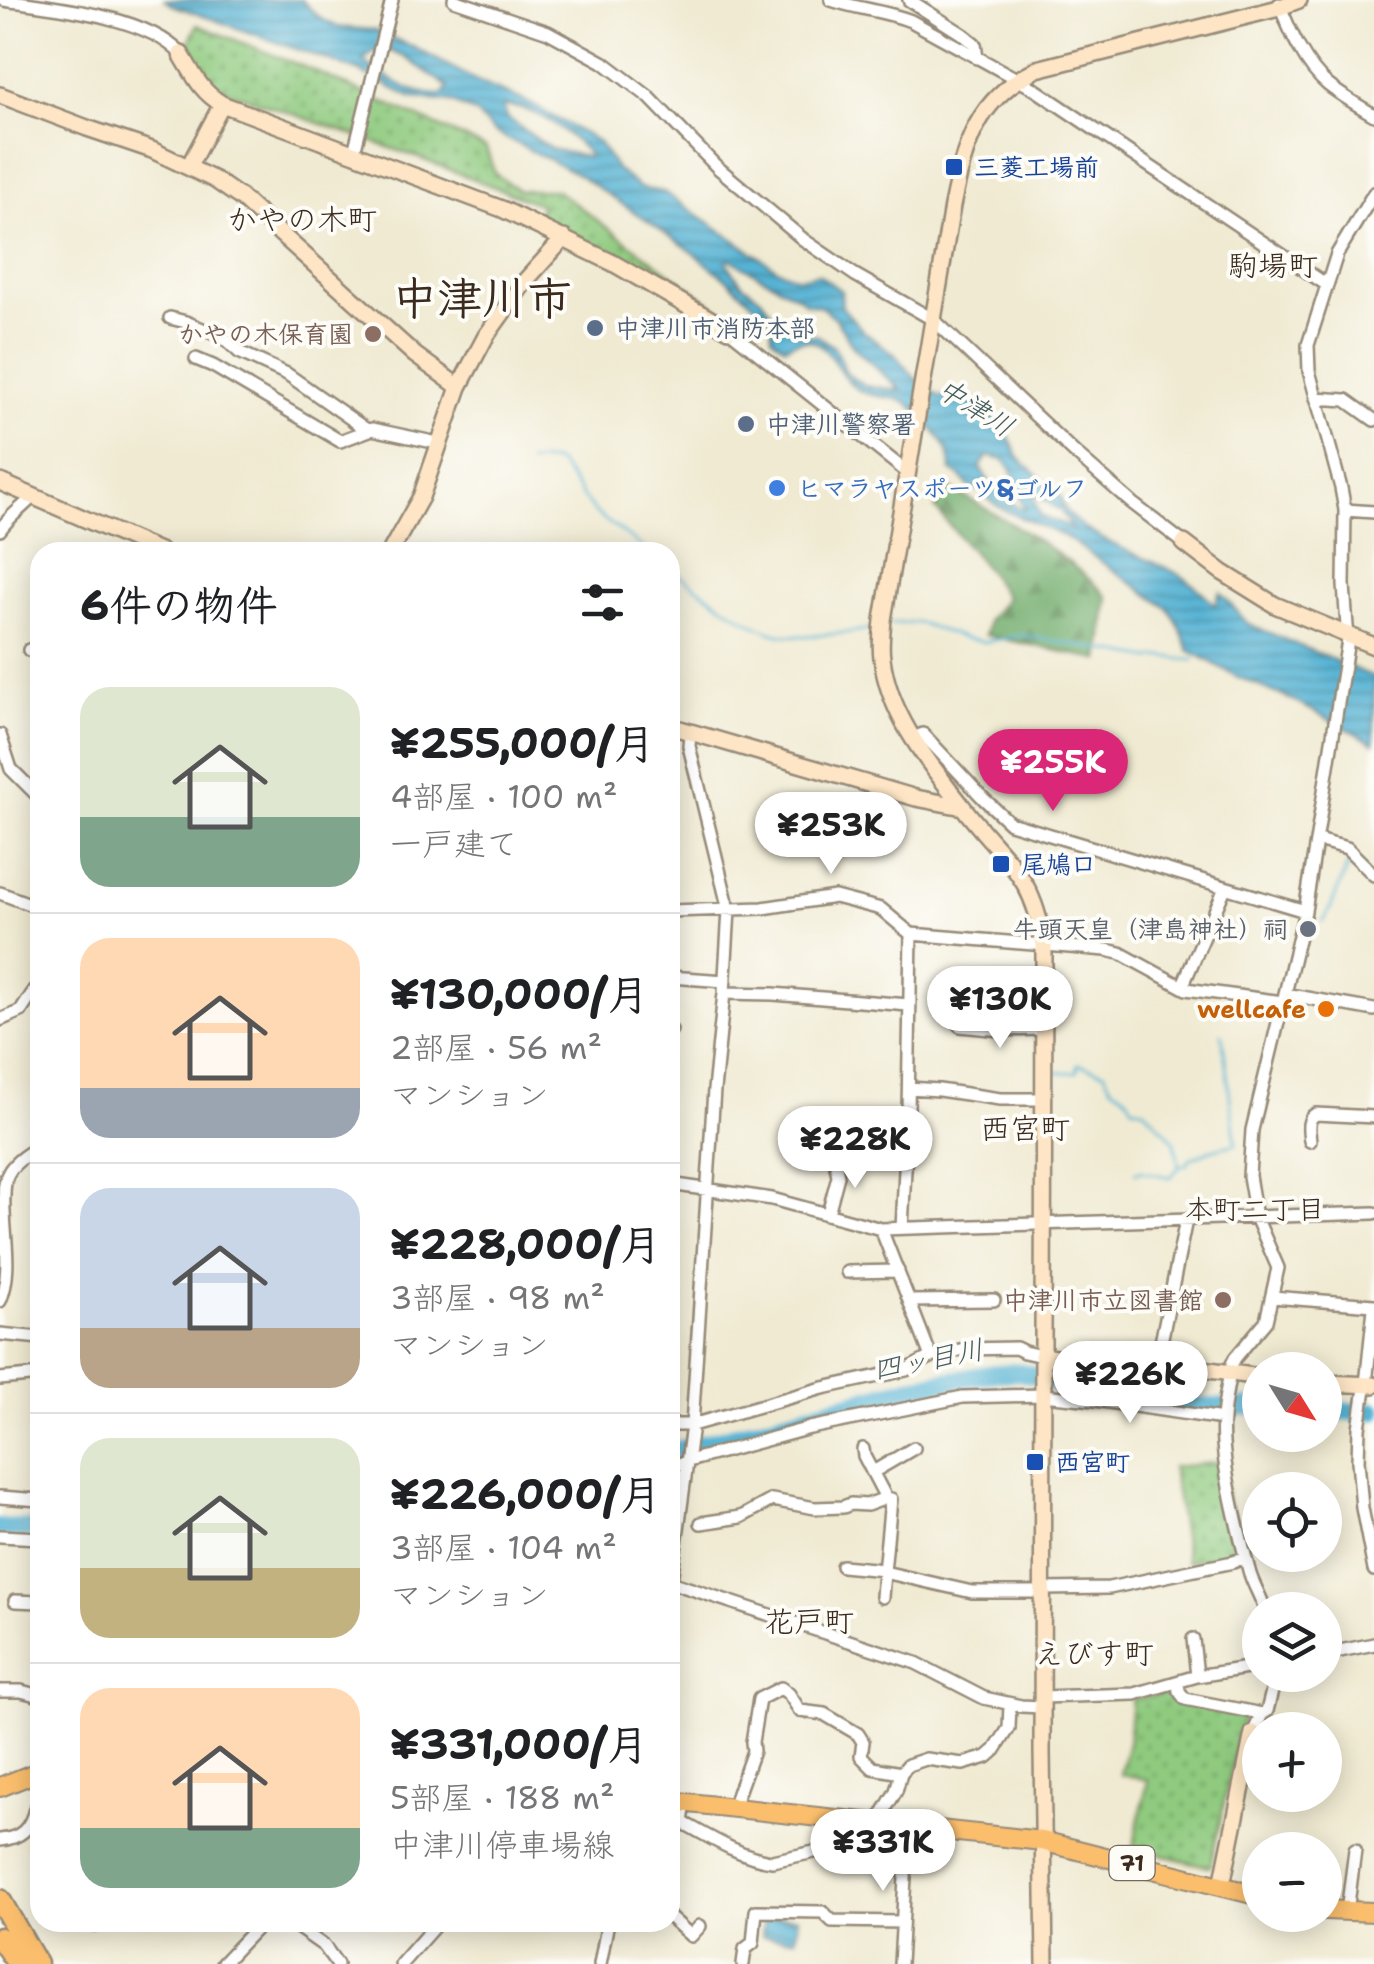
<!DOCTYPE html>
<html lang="ja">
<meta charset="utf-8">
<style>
:root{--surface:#fff;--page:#f2f2f2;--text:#202124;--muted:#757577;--line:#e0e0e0;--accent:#db2777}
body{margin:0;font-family:"Shantell Sans","Klee One",sans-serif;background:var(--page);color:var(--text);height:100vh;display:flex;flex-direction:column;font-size:38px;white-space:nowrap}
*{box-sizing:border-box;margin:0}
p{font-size:32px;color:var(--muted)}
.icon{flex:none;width:55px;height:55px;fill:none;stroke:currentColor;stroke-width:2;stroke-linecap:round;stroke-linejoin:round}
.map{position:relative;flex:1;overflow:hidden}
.side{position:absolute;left:30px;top:542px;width:650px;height:1390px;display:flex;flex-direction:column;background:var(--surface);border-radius:30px;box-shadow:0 5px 25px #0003}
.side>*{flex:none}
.needle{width:65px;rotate:127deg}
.controls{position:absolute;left:1242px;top:1352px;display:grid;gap:20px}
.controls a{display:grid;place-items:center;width:100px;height:100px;border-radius:50%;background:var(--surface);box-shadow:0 5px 25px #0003;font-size:50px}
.price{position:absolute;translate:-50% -85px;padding:0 22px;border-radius:35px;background:#fff;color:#222;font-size:32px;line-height:65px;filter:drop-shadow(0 2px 5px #0008)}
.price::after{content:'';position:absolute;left:50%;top:60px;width:30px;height:22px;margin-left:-15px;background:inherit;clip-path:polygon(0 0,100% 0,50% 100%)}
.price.current{background:var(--accent);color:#fff}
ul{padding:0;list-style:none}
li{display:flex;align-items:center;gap:30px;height:250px;padding:0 50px}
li+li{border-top:2px solid var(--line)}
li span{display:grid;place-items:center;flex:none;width:280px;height:200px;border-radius:30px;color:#555}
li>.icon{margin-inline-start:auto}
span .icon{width:120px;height:120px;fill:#fffc;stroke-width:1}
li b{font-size:42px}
h2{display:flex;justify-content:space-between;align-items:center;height:120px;padding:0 50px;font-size:42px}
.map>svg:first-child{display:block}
.forest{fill:url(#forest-firs);stroke:#576c46;stroke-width:2.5}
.park{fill:url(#park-dots);stroke:#657a4e;stroke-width:2.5}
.water{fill:url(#water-rules);stroke:#486e79;stroke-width:2.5;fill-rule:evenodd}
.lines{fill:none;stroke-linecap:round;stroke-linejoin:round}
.stream{stroke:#56b3d4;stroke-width:2.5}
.river{stroke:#56b3d4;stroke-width:18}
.street-casing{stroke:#968a78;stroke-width:16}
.secondary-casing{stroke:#968a78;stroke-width:20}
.primary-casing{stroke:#968a78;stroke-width:22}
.highway-casing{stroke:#968a78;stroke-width:25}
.street{stroke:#fff;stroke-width:11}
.secondary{stroke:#fde5c5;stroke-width:15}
.primary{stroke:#fabe6d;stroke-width:18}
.highway{stroke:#fabe6d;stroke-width:20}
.transit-dot{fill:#1a4fb4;stroke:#fdfcf7;stroke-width:4}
.service-dot{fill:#5c6f8a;stroke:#fdfcf7;stroke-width:4}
.education-dot{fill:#8d6e63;stroke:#fdfcf7;stroke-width:4}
.shop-dot{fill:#3f7fe0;stroke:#fdfcf7;stroke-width:4}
.worship-dot{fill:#6b7280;stroke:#fdfcf7;stroke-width:4}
.food-dot{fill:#e8710a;stroke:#fdfcf7;stroke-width:4}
.labels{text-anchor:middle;stroke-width:8;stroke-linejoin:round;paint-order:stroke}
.shield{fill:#fdfcf7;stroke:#75695f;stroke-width:2.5}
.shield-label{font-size:22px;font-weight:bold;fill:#3b2a1e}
.transit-label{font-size:25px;font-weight:bold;fill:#164399;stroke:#fdfcf7;text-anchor:start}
.service-label{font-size:25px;font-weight:bold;fill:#4e5e75;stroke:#fdfcf7;text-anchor:start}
.education-label{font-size:25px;font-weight:bold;fill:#785e54;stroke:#fdfcf7;text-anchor:end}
.shop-label{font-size:25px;font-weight:bold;fill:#366cbe;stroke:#fdfcf7;text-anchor:start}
.worship-label{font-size:25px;font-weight:bold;fill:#5b616d;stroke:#fdfcf7;text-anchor:end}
.food-label{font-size:25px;font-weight:bold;fill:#c56008;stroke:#fdfcf7;text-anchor:end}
.water-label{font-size:28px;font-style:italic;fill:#445a5e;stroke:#fdfcf7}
.neighbourhood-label{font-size:28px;fill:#3b2a1e;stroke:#fdfcf7}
.quarter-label{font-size:30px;fill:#3b2a1e;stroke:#fdfcf7}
.town-label{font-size:45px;font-weight:bold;fill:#3b2a1e;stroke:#fdfcf7}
</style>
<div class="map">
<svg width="1374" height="1964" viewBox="0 0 1374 1964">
<defs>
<pattern id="forest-firs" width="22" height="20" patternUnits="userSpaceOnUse" patternTransform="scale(2.5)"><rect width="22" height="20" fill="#73ae6e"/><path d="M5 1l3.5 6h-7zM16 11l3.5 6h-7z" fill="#608e5a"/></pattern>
<pattern id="park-dots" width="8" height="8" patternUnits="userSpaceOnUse" patternTransform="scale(2.5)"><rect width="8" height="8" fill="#8fca7f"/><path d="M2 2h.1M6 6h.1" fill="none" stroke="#76a467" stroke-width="1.8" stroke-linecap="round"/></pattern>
<pattern id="water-rules" width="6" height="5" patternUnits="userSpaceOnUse" patternTransform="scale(2.5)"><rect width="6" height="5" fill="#56b3d4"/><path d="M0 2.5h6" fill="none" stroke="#4892ab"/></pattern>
</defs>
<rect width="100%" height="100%" fill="#fdfcf7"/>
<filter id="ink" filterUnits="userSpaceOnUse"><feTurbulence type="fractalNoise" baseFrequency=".01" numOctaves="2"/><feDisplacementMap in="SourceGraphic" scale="20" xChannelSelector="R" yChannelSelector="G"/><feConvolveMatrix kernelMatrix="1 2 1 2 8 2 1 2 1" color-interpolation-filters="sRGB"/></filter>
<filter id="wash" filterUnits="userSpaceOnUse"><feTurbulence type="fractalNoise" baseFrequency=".0048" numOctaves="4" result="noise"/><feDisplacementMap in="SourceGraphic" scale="40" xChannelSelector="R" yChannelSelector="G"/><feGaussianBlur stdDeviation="2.25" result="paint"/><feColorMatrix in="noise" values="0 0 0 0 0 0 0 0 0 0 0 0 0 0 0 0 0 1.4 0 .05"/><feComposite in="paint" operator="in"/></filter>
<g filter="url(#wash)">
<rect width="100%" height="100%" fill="#f0ead2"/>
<path class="forest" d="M947,487C1003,518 1063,551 1108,597L1100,660L985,635L988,620L1006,598L988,571L935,508Z"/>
<path class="park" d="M197,25L312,70L486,148L495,174L519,190H556L723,312L536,218L541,205L419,158L224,90L208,82L187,47Z
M1222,1462L1235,1553L1187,1562L1172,1467Z
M1166,1693L1182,1700L1244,1713L1210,1867L1133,1848L1148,1780L1120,1774L1128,1743L1132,1699Z"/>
<path class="water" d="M165,0H301L320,18L338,27L374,30L415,48L483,84L525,101L597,141L617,170L640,188L664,192L779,270L798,278L818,274L841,291L842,307L864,332L894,354L915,378L938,396L974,401L1004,426L1018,457L1061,497C1064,533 1149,557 1178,574C1193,582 1204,593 1215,605L1220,592L1248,624L1374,677V743L1290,699L1236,676L1189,650L1178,623L1169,609L1066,537L1008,512L996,505L977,489H971L960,476L951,471C951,462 950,456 946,448C942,439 914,406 906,402C892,396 874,398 861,391C832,377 829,321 785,347L772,337L771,319L729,281L686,247L579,175L494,132L475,113L452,102L412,98L358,71L172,5ZM388,50L405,57L448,87L443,95C413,96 387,78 363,61L373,52ZM503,106C537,107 567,131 589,155L587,157L551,149L506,117ZM730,259L800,298L806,303L820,306L836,319L854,348L901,390L865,386L847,374L835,348L818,336L796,333L782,318L772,313L761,298L742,284L726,262ZM988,456L1004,460L1011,468L1025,510C1004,502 991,487 980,467ZM1031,492L1060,510L1072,528L1041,517Z
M764,1915L798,1917L796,1938L762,1936Z"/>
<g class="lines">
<path class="stream" d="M528,463L551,461L559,464L594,512L649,552
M670,568C696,586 750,628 779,634C799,639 852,633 874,628
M891,624L916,622L966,639L984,642L1022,635L1152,659C1166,653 1179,661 1194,660
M1323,922L1329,912L1351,857
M1051,1073L1077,1072L1078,1064L1105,1072C1111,1092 1113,1085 1126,1096C1129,1099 1130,1103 1133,1107L1145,1109L1175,1142L1179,1166L1187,1165L1190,1159L1211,1150L1236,1144L1222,1034
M1135,1173L1139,1171L1171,1177L1179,1167"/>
<path class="river" d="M1325,1412L1374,1411
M670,1452L910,1387L995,1373L1020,1372L1054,1381L1204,1407H1260
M0,1528L40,1529"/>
</g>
</g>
<g filter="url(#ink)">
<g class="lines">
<g class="street-casing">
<path id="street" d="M4,0C53,7 147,16 181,54
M454,0L548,32L603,62L649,97L717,167L804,240L855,275L934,320L1076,454L1132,503L1184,543
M831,0C858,9 885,11 911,21L1033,88L1327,285
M909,0L964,35L975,44L977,58
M1279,4C1290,31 1305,66 1328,85C1342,96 1359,106 1374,115
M354,152L392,0
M170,318L186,322L224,338L239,352L287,374L367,430
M729,330L908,473
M196,359L213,366L340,441L372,429L433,442
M1316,398L1346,400L1374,420
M1345,510L1374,512
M0,530C9,516 23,508 34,495
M29,650L40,646
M0,735L11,769L40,798
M913,738L923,734L984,799L1010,823L1305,911
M1317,840L1347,848L1374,875
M0,893L40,908
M670,911L763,908L835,897L881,909L911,934L1106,950L1120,953L1186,989L1283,1002
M670,977L725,981
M1182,987L1225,888
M724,993L773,994L909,1005
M1285,994L1374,1010
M0,1020L21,1011L40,982
M960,1026L1001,1030L1043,1029
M670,1030H671
M909,1088L939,1090L1000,1099H1044
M1310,1141C1309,1131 1306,1119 1316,1114L1374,1117
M670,1184L772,1199L881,1229L1374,1213
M828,1213L838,1176L836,1166
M902,1228L908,1111L911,934
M881,1229L931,1357
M847,1272L898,1271
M1272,1297L1374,1305
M0,1301C14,1270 2,1229 4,1196C4,1188 5,1178 9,1172C15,1161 30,1152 40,1146
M910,1301L994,1300
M1374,1308L1367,1375L1359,1428L1358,1461L1362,1508L1374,1570
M0,1334L40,1338
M1157,1362L1186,1220
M0,1379L40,1375
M670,1425H692L823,1388L906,1370L931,1357L964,1349L1016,1348L1024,1352L1042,1356
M863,1449L864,1456L886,1498
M670,1466L810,1428L963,1397L1042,1395L1094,1400L1223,1419
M873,1472L914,1448
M0,1497L40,1500
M701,1523L741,1517L772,1500L815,1508L843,1507L851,1504L867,1505L886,1498L891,1499L884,1572L972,1592H1043
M0,1536L40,1538
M842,1566L884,1570
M670,1582L916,1663L984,1698L1021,1706L1042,1707
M670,1589L692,1425L714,1090L724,993L729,910L689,746L690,732
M1043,1589L1109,1588L1233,1562L1245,1557
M882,1597L884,1572
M15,1601L40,1602
M1265,1610C1261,1597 1254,1586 1250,1574C1239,1534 1219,1459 1223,1419C1224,1401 1228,1382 1232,1364L1235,1358L1266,1321L1278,1268L1256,1217L1249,1176L1252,1130L1305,911L1348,640L1344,585L1345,510L1341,488L1309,371L1308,345L1337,254L1374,193
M1193,1639L1197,1676
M1325,1654L1374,1644
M1178,1683L1179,1691L1185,1699L1262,1714
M0,1691H21L40,1696
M1042,1697L1135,1694L1197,1676L1260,1666
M1253,1733L1262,1714L1267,1711L1274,1683L1278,1675
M685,1803L682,1822C707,1836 743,1858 772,1861L833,1848L848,1841L864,1822
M733,1807L753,1751L752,1742L759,1699L781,1688L789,1694L800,1711L824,1714L858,1734L863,1742L861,1756L873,1768L901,1773
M877,1823L896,1791L901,1773L908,1765L926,1759L963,1764L987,1757L995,1750L1009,1728L1010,1705
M0,1840C21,1838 30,1829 35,1809
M1347,1912L1355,1850
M670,1917L691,1936L700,1926
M290,1922L324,1946L337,1964
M95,1926L96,1922
M222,1964L262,1922
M401,1964L438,1922
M600,1964L608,1922
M743,1964L745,1949L753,1943L756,1911L823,1912L832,1921L902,1922
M900,1964L908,1826"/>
</g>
<g class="secondary-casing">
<path id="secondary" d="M181,54C194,75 200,91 222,104L502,209L613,263L729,330
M0,95L87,128L152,150L215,180L241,198L415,355L459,387
M189,166L222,104
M0,482L161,552
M1184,543L1222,572L1275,605L1374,646
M390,552L421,497L459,387L486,336L526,280L564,238
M670,726L916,798L963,807
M1042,1356L1076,1361L1087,1353L1260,1377
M1325,1383L1374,1385
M1222,1885L1253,1733
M1045,1964L1042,1751L1044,945C1033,872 1004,861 963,807C929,763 889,716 882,658C880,646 882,632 883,620L952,206C965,144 976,99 1037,69L1275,9L1299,0"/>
</g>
<g class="primary-casing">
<path id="primary" d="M0,1787L40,1771
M670,1801L1042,1841L1260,1896
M1325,1910L1374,1912"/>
</g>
<g class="highway-casing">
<path id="highway" d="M0,1900L37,1964
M0,1938L18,1964"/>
</g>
<use href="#street" class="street"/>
<use href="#secondary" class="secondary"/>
<use href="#primary" class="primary"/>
<use href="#highway" class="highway"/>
</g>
</g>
<g class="transit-dot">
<rect x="944" y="157" width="20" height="20" rx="5"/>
<rect x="991" y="854" width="20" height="20" rx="5"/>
<rect x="1025" y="1452" width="20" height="20" rx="5"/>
</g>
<g class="service-dot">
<circle cx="595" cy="328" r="10"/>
<circle cx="746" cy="424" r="10"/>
</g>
<g class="education-dot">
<circle cx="373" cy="334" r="10"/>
<circle cx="1223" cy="1300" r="10"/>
</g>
<circle class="shop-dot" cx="777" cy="488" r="10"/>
<circle class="worship-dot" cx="1308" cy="929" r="10"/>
<circle class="food-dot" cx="1326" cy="1009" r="10"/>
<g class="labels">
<rect class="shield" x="1109.5" y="1846" width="45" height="34" rx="8"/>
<g class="shield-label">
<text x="1132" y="1871">71</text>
</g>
<g class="transit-label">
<text x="974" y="176">三菱工場前</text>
<text x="1021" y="873">尾鳩口</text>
<text x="1055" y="1471">西宮町</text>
</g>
<g class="service-label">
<text x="615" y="337">中津川市消防本部</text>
<text x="766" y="433">中津川警察署</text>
</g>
<g class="education-label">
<text x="353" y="343">かやの木保育園</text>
<text x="1203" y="1309">中津川市立図書館</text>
</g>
<g class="shop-label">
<text x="797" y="497">ヒマラヤスポーツ&amp;ゴルフ</text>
</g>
<g class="worship-label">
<text x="1288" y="938">牛頭天皇（津島神社）祠</text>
</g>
<g class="food-label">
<text x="1306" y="1018">wellcafe</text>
</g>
<g class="water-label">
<text transform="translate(976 407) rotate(32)" y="10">中津川</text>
<text transform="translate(928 1359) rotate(-11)" y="10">四ッ目川</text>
</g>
<g class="neighbourhood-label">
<text x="1255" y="1219">本町二丁目</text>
</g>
<g class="quarter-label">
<text x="302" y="230">かやの木町</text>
<text x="1273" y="276">駒場町</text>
<text x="1025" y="1139">西宮町</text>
<text x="809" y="1632">花戸町</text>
<text x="1094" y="1664">えびす町</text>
</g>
<g class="town-label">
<text x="482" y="314">中津川市</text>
</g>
</g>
</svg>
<div class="controls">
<a><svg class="needle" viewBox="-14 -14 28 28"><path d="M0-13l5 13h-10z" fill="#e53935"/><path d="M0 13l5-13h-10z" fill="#757577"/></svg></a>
<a><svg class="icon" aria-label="locate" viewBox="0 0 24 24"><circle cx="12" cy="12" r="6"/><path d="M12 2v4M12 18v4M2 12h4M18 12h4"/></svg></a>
<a><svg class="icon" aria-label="layers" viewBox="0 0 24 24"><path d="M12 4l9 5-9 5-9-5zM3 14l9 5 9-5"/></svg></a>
<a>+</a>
<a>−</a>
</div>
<b class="price current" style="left:1053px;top:814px">¥255K</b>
<b class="price" style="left:831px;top:877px">¥253K</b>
<b class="price" style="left:1000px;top:1051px">¥130K</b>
<b class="price" style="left:855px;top:1191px">¥228K</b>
<b class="price" style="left:1130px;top:1426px">¥226K</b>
<b class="price" style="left:883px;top:1894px">¥331K</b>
<section class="side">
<h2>6件の物件<svg class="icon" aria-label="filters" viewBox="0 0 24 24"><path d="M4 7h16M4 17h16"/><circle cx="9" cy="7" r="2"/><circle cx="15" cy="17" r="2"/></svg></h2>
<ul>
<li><span style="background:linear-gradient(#dfe7d0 65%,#7fa58c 0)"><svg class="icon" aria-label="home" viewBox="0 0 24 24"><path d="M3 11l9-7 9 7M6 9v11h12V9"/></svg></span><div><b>¥255,000/月</b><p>4部屋 · 100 m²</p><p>一戸建て</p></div></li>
<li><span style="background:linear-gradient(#ffd9b3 75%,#9aa5b1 0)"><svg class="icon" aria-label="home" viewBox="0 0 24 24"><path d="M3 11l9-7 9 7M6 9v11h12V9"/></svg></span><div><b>¥130,000/月</b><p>2部屋 · 56 m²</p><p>マンション</p></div></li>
<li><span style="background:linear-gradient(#c9d6e8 70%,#b9a48a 0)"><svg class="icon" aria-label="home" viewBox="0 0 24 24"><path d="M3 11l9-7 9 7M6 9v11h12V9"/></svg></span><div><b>¥228,000/月</b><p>3部屋 · 98 m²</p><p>マンション</p></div></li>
<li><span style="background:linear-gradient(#dfe7d0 65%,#c2b280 0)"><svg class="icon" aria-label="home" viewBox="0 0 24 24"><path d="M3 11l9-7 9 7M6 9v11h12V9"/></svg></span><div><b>¥226,000/月</b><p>3部屋 · 104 m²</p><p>マンション</p></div></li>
<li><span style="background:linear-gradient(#ffd9b3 70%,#7fa58c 0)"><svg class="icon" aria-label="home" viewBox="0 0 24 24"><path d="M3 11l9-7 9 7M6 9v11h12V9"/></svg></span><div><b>¥331,000/月</b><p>5部屋 · 188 m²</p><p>中津川停車場線</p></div></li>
</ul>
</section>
</div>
